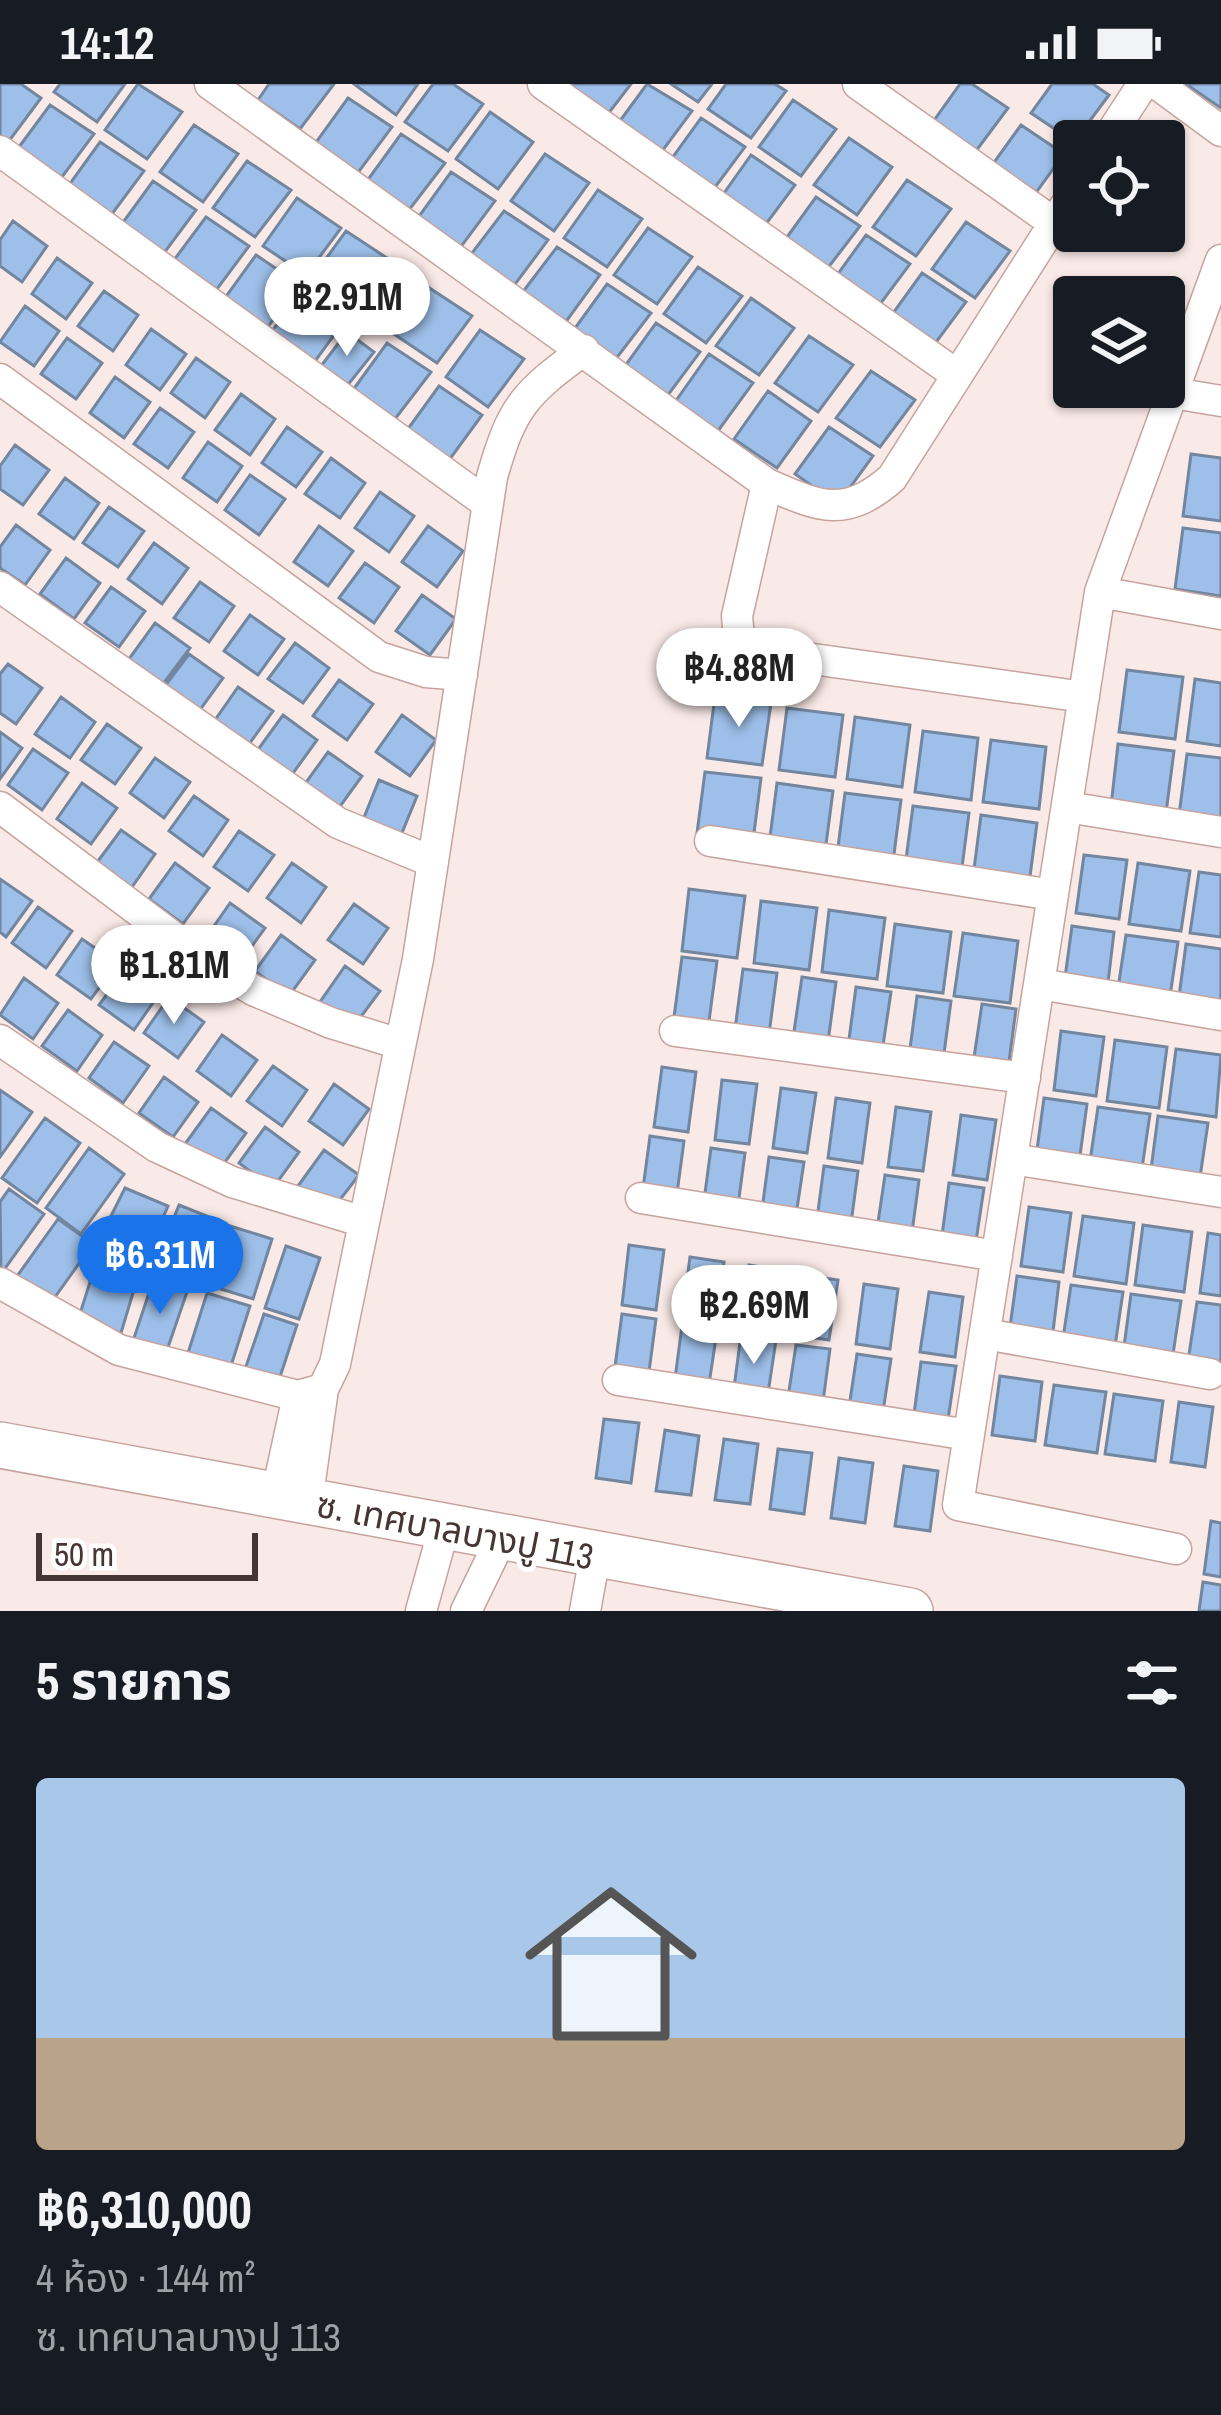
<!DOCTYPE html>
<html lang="th">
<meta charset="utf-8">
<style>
:root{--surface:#171b24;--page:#20242c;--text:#f1f3f6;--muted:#9ea1a6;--line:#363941;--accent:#1a73e8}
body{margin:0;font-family:"Archivo Narrow","Noto Sans Thai",sans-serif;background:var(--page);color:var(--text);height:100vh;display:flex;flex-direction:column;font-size:45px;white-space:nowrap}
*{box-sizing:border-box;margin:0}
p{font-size:39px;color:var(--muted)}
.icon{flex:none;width:66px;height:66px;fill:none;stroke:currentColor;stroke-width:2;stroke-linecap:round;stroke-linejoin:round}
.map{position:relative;height:1527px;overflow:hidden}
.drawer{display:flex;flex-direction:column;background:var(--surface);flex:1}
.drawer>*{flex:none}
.buttons{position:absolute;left:1053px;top:36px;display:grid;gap:24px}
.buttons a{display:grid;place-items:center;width:132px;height:132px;border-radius:12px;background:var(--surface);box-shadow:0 3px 9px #0004;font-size:60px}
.scale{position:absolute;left:36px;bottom:30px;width:222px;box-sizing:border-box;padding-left:12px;border:6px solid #453633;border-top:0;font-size:33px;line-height:42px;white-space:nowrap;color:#453633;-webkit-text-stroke:9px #fff;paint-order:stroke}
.price{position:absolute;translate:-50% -102px;padding:0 27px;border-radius:42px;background:#fff;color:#222;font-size:39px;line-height:78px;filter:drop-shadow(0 3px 6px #0008)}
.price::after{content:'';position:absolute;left:50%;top:72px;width:36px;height:27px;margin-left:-18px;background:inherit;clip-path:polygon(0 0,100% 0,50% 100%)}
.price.active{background:var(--accent);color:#fff}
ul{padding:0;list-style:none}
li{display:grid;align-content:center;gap:24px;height:636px;padding:0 36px}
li+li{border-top:3px solid var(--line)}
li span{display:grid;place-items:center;height:372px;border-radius:12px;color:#555}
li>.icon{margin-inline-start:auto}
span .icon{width:216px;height:216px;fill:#fffc;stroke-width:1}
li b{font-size:51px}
h2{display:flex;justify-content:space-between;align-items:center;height:144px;padding:0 36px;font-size:51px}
.status{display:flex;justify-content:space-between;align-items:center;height:84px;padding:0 60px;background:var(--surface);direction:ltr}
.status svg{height:33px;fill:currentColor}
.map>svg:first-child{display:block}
.building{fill:#9dbfe9;stroke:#72869f;stroke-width:3}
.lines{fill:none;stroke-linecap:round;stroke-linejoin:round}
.street-casing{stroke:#c7a39d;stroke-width:33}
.secondary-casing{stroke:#c7a39d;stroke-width:48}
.street{stroke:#fff;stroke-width:30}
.secondary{stroke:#fff;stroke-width:45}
.labels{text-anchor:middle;stroke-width:10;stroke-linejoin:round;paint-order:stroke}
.street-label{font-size:36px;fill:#453633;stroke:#fff}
</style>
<div class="status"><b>14:12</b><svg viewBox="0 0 49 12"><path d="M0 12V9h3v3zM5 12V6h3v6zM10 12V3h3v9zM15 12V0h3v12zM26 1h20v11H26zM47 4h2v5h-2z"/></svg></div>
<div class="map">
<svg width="1221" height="1527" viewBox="0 0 1221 1527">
<rect width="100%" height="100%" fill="#faeae7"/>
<path class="building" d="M0,0H21L41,14L6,61L0,57Z
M60,0H125L97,38L54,8Z
M138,0L182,28L147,75L105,46Z
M269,0H334L300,45L258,16Z
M354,0H418L396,31Z
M433,0H453L483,20L448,67L405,38Z
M566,0H631L604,35Z
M647,0L692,27L657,74L614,45Z
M671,0H712L698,18Z
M726,0H775L786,7L751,54L708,25Z
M960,0H972L1008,24L973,71L930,42Z
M1052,0H1093L1109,11L1074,58L1031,29Z
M1186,0H1221V24Z
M348,14L392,43L357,90L314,61Z
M793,16L836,45L801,92L759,63Z
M50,21L94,50L59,97L16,67Z
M490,28L533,58L498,105L456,75Z
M701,34L745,63L710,110L667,81Z
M194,41L238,70L203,118L160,88Z
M1021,41L1064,70L1030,117L987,88Z
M401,50L445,79L409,126L367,97Z
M849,54L892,83L857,131L814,101Z
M100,58L144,87L109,134L66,105Z
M545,70L589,99L554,147L511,117Z
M751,71L795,101L760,148L717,119Z
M247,77L291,106L255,153L213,124Z
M451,88L495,117L460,164L417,135Z
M907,96L951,125L916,172L873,143Z
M153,97L196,126L161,173L119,144Z
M598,106L642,135L607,183L564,154Z
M816,113L860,142L824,189L782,160Z
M297,114L341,144L306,191L263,162Z
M504,127L548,156L513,203L469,173Z
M206,133L249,162L214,209L171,180Z
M13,137L47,162L22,198L0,182V156Z
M966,138L1010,167L975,214L932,185Z
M648,144L692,173L657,220L614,191Z
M346,147L390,176L354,223L312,194Z
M866,151L910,180L875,227L832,198Z
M557,163L600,191L565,239L522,209Z
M256,171L299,200L265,247L222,218Z
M57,174L92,199L66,235L32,210Z
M698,183L742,212L706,259L664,230Z
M922,189L966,218L931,265L888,236Z
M607,200L651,229L615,276L573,247Z
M304,203L348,232L313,280L270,250Z
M428,203L472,232L437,279L394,250Z
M104,207L138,231L113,267L78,242Z
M751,214L794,244L759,291L716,262Z
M25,222L59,247L34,282L0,258Z
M656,239L700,268L665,315L622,286Z
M151,245L186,270L160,306L126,281Z
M480,246L524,275L488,323L446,293Z
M347,248L374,268L347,302L321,282Z
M809,252L853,281L818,328L775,299Z
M67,254L102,279L76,315L41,290Z
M387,259L431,288L395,335L353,306Z
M709,270L753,299L718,347L675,318Z
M196,274L230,298L205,334L171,309Z
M871,287L915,316L880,363L836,334Z
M115,293L150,318L124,354L90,329Z
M439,302L482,331L447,379L405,349Z
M768,307L811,337L777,384L734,355Z
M241,310L275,335L250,371L215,346Z
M160,324L194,348L168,384L134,360Z
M287,343L322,368L296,403L262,379Z
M829,343L873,372L838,420L795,390Z
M208,358L242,382L217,418L183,394Z
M15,361L49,386L23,421L0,405V382Z
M1191,370L1221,374V437L1183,432Z
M331,374L365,399L340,434L305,410Z
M250,391L285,415L259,451L225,426Z
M65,394L99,419L74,455L39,430Z
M380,408L414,432L389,468L355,444Z
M109,423L144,447L118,483L83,459Z
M16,441L50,466L25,501L0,484V463Z
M319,442L353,467L328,502L294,478Z
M428,442L463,467L437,503L402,478Z
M1183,444L1221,449V512L1175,505Z
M154,459L188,484L162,520L128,495Z
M66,474L100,499L74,535L40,510Z
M365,479L399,503L374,539L339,514Z
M200,498L234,522L209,558L174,534Z
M111,503L145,527L119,563L85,539Z
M422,511L456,535L430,571L396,547Z
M250,531L284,555L258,591L224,567Z
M155,539L190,564L163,600L129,575Z
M295,559L329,584L303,619L268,595Z
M189,570L223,594L197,630L162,606Z
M8,580L42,604L16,640L0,629V590Z
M1127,586L1183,593L1175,655L1119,648Z
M1195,595L1221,599V662L1187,657Z
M339,596L373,620L347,656L313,632Z
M238,603L273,627L247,663L213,639Z
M715,612L771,619L762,681L707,674Z
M61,613L95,638L70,674L35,650Z
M787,624L843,631L835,693L779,686Z
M283,631L317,656L291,692L257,667Z
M402,631L436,656L410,692L376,668Z
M855,633L910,641L902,703L847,695Z
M107,640L141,664L115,700L81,676Z
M923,647L978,654L971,716L915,708Z
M0,648L22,664L0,695Z
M991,656L1046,663L1039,725L983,718Z
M1118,660L1174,667L1166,729L1111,722Z
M33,665L68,689L42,726L8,701Z
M328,668L362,692L336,728L302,704Z
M1187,670L1221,674V737L1179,731Z
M155,674L190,698L164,734L130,709Z
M705,688L761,694L753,757L697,749Z
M379,696L417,712L399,756L361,741Z
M82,699L117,724L91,760L57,735Z
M777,699L833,707L825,768L769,761Z
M845,709L901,716L893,778L837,771Z
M194,712L228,736L203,772L169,747Z
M913,722L969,729L961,791L905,783Z
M981,731L1037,739L1029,800L973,793Z
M121,746L155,770L130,806L95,781Z
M239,747L274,771L248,807L214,783Z
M1084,771L1127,776L1119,835L1076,829Z
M175,779L209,804L183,840L149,815Z
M292,779L326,803L301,839L267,814Z
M1138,779L1190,787L1181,847L1129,840Z
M1199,788L1221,791V853L1190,849Z
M0,795L32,817L6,853L0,848Z
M689,805L745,812L737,874L682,867Z
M761,817L817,824L809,886L754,879Z
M230,819L265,844L239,880L205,855Z
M354,820L388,844L363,880L328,856Z
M38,823L72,847L46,884L12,859Z
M829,826L885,834L877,895L822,888Z
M895,840L951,848L943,909L887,902Z
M1072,842L1114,848L1107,907L1064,901Z
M963,849L1018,857L1010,919L954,912Z
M281,851L315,876L289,912L255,887Z
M1126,851L1178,858L1169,919L1117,911Z
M82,855L117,879L91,915L57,891Z
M1186,860L1221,865V926L1178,920Z
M682,873L717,877L709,937L674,933Z
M345,882L380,907L354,942L320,918Z
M743,885L777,889L769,950L735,945Z
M125,886L159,910L134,946L99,921Z
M802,893L836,898L828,958L793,954Z
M24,894L58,919L33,955L0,931Z
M856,903L891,908L882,968L848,963Z
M917,912L951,917L943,977L909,972Z
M169,913L204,938L178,974L144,949Z
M982,920L1016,925L1008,985L973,980Z
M68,926L102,951L77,987L42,962Z
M1061,947L1104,953L1096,1012L1054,1006Z
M222,951L257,976L231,1012L197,987Z
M1115,956L1167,963L1159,1024L1107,1017Z
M114,958L149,982L123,1019L89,994Z
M1176,965L1221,971L1216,1033L1168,1026Z
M273,982L307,1006L282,1042L247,1017Z
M662,983L696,988L688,1048L654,1043Z
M164,993L198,1018L173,1053L139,1029Z
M722,996L757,1000L749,1060L715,1056Z
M334,1000L369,1025L343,1061L309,1037Z
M781,1004L816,1009L807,1069L773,1064Z
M0,1006L32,1028L0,1073Z
M836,1014L870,1019L862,1079L828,1074Z
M1044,1014L1087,1020L1079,1079L1036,1073Z
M896,1023L931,1028L923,1087L888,1083Z
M1098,1023L1150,1030L1141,1091L1089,1084Z
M211,1024L246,1049L220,1085L185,1060Z
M961,1031L996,1036L987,1096L953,1091Z
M1158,1032L1208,1039L1199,1100L1150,1093Z
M45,1034L80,1059L37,1119L2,1094Z
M265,1043L299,1068L273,1104L239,1079Z
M650,1052L684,1057L676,1117L642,1112Z
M89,1064L124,1090L81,1150L46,1124Z
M711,1064L745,1069L737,1129L703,1124Z
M324,1066L359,1091L332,1126L298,1102Z
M769,1073L804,1078L795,1138L761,1133Z
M824,1082L858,1087L850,1147L816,1142Z
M885,1091L919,1096L911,1156L876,1152Z
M949,1099L984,1104L975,1164L941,1159Z
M125,1104L168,1122L144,1176L99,1156Z
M9,1105L44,1130L1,1190L0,1118Z
M179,1121L217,1136L193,1196L155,1181Z
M1029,1123L1071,1129L1063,1188L1021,1182Z
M1083,1132L1134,1139L1126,1200L1074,1192Z
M58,1135L93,1160L50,1220L15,1195Z
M1143,1141L1192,1148L1184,1208L1135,1201Z
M230,1142L272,1155L253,1215L211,1202Z
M1208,1149L1221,1151V1212L1200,1209Z
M629,1161L664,1166L656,1226L622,1221Z
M286,1162L320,1174L299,1235L265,1224Z
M690,1173L724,1178L716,1238L682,1233Z
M97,1176L139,1189L121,1249L78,1236Z
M749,1181L783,1187L775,1246L740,1242Z
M803,1191L838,1196L829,1256L795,1251Z
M1017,1192L1059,1198L1052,1256L1009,1250Z
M153,1197L187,1208L166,1269L133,1257Z
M864,1200L898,1205L890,1265L856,1260Z
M1071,1201L1123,1208L1114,1269L1062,1261Z
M929,1208L963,1213L955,1273L920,1268Z
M207,1209L250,1222L231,1282L188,1269Z
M1131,1210L1181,1217L1172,1277L1123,1270Z
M1197,1218L1221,1221V1282L1188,1277Z
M264,1230L297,1241L277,1302L243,1291Z
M622,1230L656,1235L648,1295L614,1290Z
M682,1242L717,1247L708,1307L674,1302Z
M741,1251L776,1256L767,1316L733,1311Z
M796,1261L830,1265L822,1325L787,1320Z
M857,1270L891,1275L882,1334L848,1330Z
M921,1278L956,1282L947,1342L913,1337Z
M1000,1292L1042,1298L1035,1357L992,1351Z
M1054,1301L1106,1308L1097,1369L1045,1361Z
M1114,1310L1163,1317L1155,1377L1105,1370Z
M1179,1318L1213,1323L1205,1383L1171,1378Z
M604,1335L639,1339L631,1399L596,1394Z
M665,1346L699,1352L691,1411L656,1407Z
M724,1355L758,1360L750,1420L715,1416Z
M778,1365L812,1369L804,1430L770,1425Z
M839,1374L873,1379L865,1439L831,1434Z
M904,1382L938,1387L930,1447L895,1442Z
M1211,1437L1221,1439V1493L1204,1490Z
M1203,1498L1221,1501V1527H1199Z"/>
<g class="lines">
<g class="street-casing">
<path id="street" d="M210,0L767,400C820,423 845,435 892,394L1074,108
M543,0L957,291
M858,0L1054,139
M1157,0L1221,47
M1106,57L1143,0
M0,67L488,420
M0,295L379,573L426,588L462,591
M1173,309L1221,317
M767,400L737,532L739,553L756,567L1084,613
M0,503L338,739L433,778
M1100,508L1221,530
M0,723L200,873L253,906L331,939L400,960
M1067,723L1221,748
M710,757L1053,811
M1040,900L1221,931
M675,947L1025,994
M0,956L157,1063L232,1098L364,1138
M1012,1075L1221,1108
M641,1114L997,1172
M0,1199L119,1266L298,1312L323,1305L335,1280L418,875L492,393C512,322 525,309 584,266
M985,1250L1210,1290
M618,1296L969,1351
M276,1413L298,1312
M307,1418L323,1305
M1176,1465L958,1421L1100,508L1221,176
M421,1527L444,1444
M466,1527L501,1455
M585,1527L595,1472"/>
</g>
<g class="secondary-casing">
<path id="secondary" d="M0,1361L910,1527"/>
</g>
<use href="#street" class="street"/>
<use href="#secondary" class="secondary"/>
</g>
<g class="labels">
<g class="street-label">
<text transform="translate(455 1446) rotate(11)" y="13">ซ. เทศบาลบางปู 113</text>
</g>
</g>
</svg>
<div class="buttons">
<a><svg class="icon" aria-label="locate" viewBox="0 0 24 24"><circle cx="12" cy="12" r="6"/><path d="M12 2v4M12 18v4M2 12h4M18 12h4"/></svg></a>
<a><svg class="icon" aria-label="layers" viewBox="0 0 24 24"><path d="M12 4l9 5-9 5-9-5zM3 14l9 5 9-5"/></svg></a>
</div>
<div class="scale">50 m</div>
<b class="price" style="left:347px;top:275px">฿2.91M</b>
<b class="price" style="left:739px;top:646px">฿4.88M</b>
<b class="price" style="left:174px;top:943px">฿1.81M</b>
<b class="price active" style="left:160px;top:1233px">฿6.31M</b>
<b class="price" style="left:754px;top:1283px">฿2.69M</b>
</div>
<section class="drawer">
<h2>5 รายการ<svg class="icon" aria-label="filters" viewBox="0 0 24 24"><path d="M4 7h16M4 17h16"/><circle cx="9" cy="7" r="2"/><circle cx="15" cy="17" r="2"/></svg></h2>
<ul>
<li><span style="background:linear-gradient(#a9c7e8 70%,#b9a48a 0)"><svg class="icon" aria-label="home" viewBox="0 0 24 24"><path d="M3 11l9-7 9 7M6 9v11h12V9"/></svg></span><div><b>฿6,310,000</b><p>4 ห้อง · 144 m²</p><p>ซ. เทศบาลบางปู 113</p></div></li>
</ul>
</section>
